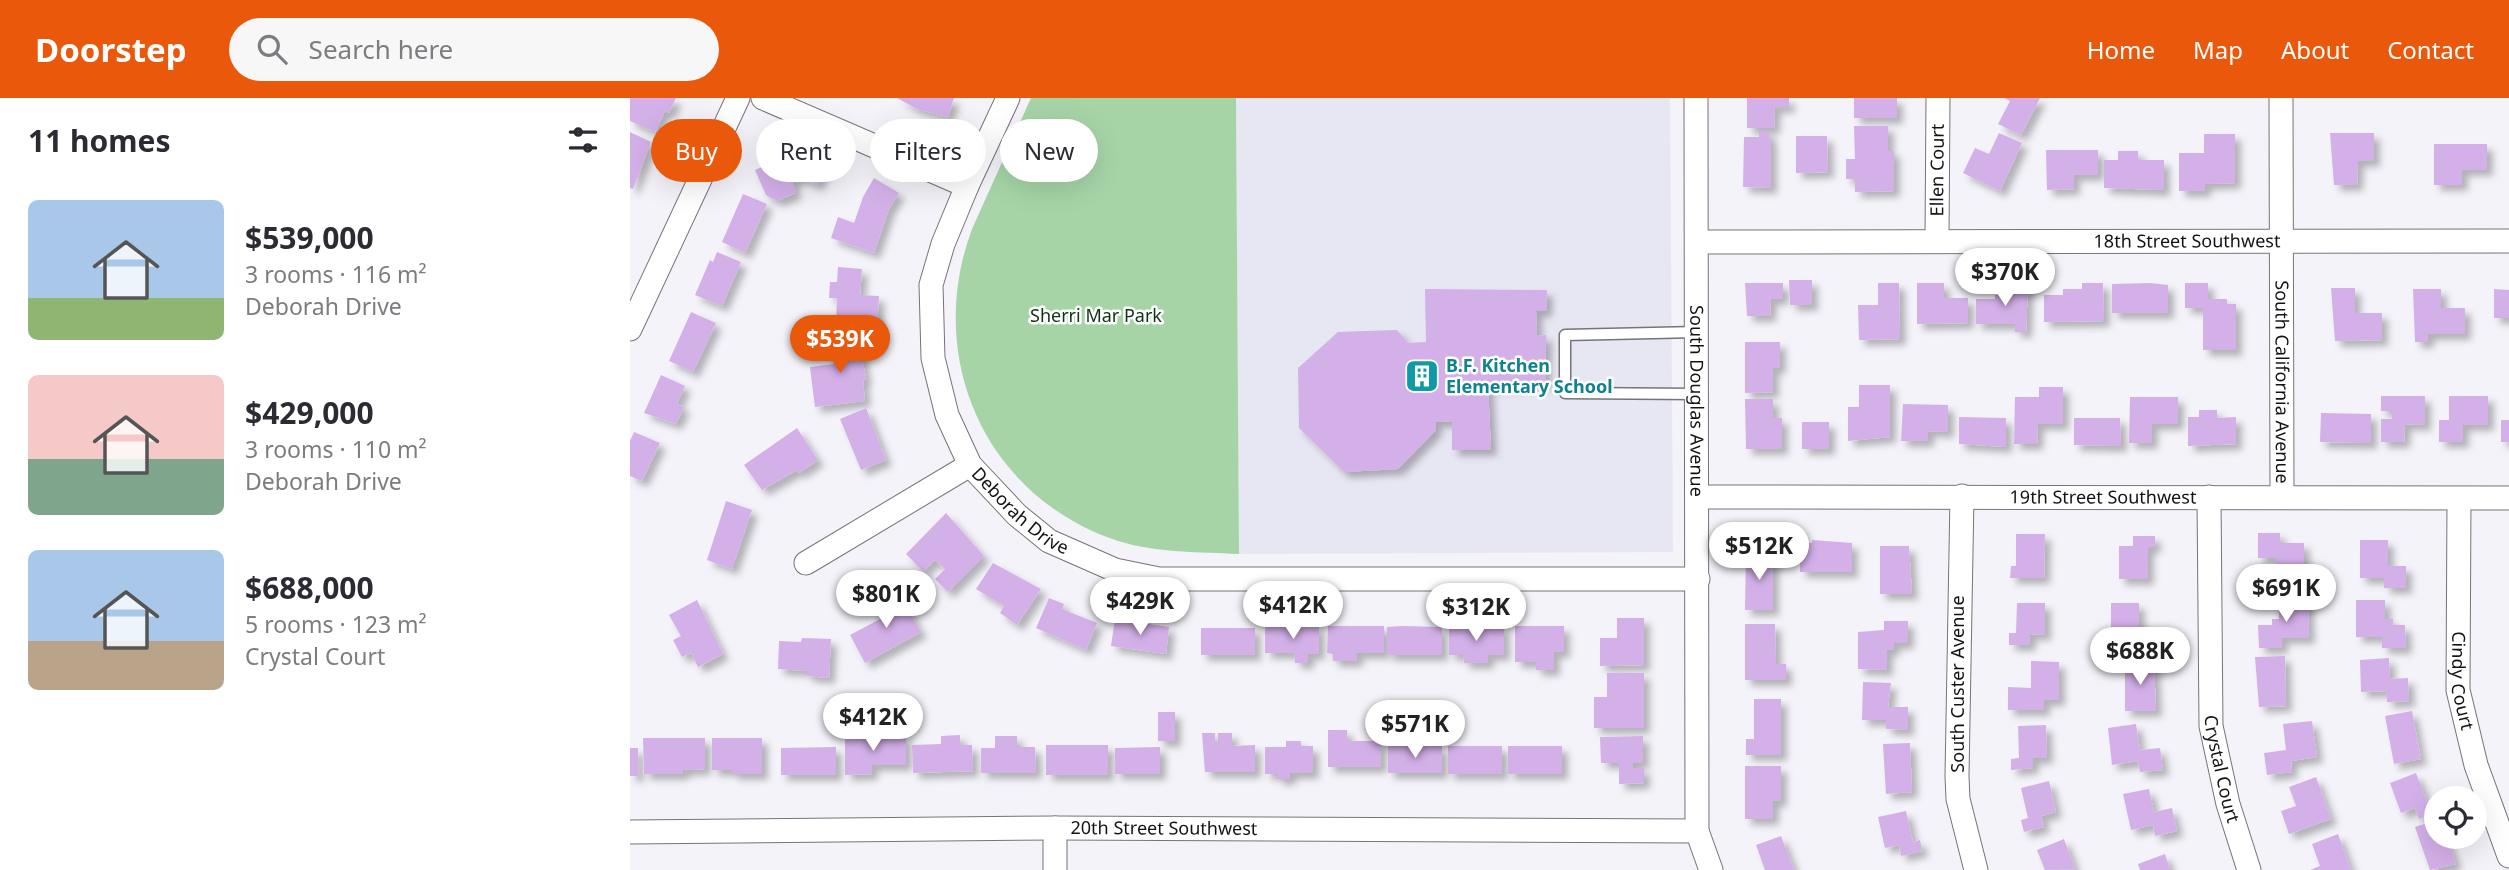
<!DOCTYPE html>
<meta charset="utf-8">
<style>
:root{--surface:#fff;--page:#f7f7f7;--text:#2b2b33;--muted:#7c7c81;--accent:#ea580c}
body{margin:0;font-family:"Noto Sans",sans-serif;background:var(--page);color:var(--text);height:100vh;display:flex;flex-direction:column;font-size:26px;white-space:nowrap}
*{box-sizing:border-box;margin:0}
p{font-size:23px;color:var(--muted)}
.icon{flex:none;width:38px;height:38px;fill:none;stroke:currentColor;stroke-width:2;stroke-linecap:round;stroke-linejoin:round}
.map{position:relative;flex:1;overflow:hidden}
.sheet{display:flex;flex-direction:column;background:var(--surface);width:630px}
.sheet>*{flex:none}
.hud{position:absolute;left:21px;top:21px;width:665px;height:63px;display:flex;gap:14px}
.controls{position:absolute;left:1794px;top:688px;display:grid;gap:14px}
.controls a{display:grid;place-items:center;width:63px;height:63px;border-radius:50%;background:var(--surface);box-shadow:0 7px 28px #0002;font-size:35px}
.price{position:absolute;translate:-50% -60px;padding:0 16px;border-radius:24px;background:#fff;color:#222;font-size:23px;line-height:46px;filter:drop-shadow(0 2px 4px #0008)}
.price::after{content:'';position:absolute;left:50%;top:42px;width:21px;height:16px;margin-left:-10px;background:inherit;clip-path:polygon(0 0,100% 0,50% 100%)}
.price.selected{background:var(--accent);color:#fff}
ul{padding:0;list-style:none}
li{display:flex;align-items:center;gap:21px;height:175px;padding:0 28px}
li span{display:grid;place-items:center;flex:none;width:196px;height:140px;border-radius:10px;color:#555}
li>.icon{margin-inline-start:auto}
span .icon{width:84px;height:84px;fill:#fffc;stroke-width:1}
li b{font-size:30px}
h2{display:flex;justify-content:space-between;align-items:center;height:84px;padding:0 28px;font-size:30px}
.tag{padding:0 24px;border-radius:32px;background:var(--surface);box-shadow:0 7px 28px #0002;font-size:24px;line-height:63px}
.tag.selected{background:var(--accent);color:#fff}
header{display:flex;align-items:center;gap:42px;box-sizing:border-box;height:98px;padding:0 35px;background:var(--accent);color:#fff}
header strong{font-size:33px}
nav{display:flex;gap:38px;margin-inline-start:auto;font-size:24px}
.search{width:490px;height:63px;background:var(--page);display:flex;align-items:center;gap:18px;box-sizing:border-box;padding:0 24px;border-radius:38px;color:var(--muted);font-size:26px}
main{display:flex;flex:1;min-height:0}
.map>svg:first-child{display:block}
.built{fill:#e7e6f3}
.green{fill:#a6d4a7}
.building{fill:#d4b0e9;filter:url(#shadow)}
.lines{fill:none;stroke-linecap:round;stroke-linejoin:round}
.service-casing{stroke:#747479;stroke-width:13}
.minor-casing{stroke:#747479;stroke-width:25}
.service{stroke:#fff;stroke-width:10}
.minor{stroke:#fff;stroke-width:23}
.labels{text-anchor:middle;stroke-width:5;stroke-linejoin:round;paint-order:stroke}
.street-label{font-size:18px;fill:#131315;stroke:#fff}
.park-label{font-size:18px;fill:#0e3312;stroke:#fff}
.culture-label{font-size:18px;font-weight:bold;fill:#0d838f;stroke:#fff;text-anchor:start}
</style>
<header>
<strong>Doorstep</strong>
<div class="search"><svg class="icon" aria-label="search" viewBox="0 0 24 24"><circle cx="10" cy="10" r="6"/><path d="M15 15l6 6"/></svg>Search here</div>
<nav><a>Home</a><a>Map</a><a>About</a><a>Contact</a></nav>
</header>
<main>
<section class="sheet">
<h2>11 homes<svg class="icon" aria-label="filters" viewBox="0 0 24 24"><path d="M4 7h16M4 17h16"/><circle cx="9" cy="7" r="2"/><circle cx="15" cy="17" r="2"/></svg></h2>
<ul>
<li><span style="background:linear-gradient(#a9c7e8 70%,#8fb573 0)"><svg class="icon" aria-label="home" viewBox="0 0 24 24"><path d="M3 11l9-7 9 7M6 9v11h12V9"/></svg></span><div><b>$539,000</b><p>3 rooms · 116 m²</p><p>Deborah Drive</p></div></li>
<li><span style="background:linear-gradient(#f6c9c9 60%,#7fa58c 0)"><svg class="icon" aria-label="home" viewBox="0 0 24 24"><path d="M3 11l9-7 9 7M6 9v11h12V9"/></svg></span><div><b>$429,000</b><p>3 rooms · 110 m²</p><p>Deborah Drive</p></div></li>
<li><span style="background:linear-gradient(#a9c7e8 65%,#b9a48a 0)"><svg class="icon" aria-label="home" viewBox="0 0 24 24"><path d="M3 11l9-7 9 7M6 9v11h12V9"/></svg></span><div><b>$688,000</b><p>5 rooms · 123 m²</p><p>Crystal Court</p></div></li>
</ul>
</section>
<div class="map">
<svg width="1879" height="772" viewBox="0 0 1879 772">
<defs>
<filter id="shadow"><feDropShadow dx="6" dy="6" stdDeviation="3.5" flood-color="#0004"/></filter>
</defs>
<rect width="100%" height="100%" fill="#f3f3f9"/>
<path class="built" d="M606,0H1040L1043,454L609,456Z"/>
<path class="green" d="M401,0H606L609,456C570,454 527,455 488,443C355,399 294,260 342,131Z"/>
<path class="building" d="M0,0H46L39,15L35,13L25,34L0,23Z
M267,0H324L318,19L287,11Z
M1117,0H1159V9H1145L1144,30H1117Z
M1224,0H1267V20H1224Z
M1374,0H1410L1391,37L1368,26L1380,3Z
M1224,28H1258V53H1264V93L1225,94V81H1216V61H1225Z
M1129,33H1139V40H1141V90L1113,89L1114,39H1129Z
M0,34L21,44L3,91L0,90Z
M1369,35L1392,45L1370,93L1333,75L1345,50L1359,56Z
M1700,35H1744V63H1728L1727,87H1704Z
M1574,36H1605V85L1575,86V93H1549V55H1574Z
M1166,38H1197L1198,74L1166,75Z
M1804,46H1857V72H1832V87H1804Z
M174,51L199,63L187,87L172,80L162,84L166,95L147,103L136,97L125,72Z
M1416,52H1468V77H1444V91L1417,92Z
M1488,53H1508V62H1534V92L1474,90V62H1488Z
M244,80L269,95L259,111L244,155L201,140L208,119L224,125L233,99Z
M113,96L137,106L115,155L92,144Z
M87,154L111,164L92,208L65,197L80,162L83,164Z
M208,169L232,171L230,197L249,198L247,228L206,225L207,200H199L200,184H207Z
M1159,182H1182V207H1160Z
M1115,185H1153V201H1141L1140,218H1117Z
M1248,185H1269L1270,241L1229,242L1228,207H1248Z
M1287,185H1314V200H1338V225L1287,226Z
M1452,185H1473L1474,223L1414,224V197H1433V191H1452Z
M1520,185L1538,187V215H1482V186Z
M1555,185H1578V201H1597V206H1606V252H1573V210H1555Z
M1371,186H1398L1396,234H1385V226H1346V201H1365V197H1371Z
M1701,190H1725V215H1752V242L1705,243Z
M795,191L917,192L916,213H906L907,238L916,237L915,286L858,288L861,352H822V324L806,323V332L768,371L714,374L669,330L668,270L708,234L767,232L778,245L796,244Z
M1783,191H1811V210H1835V236H1798V244H1785Z
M1864,191L1879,192V220H1864Z
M61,214L86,225L63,274L39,263Z
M228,238L236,281L233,282L235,303L185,309L180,269L204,266L201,242Z
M1115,244H1150V270H1143V294L1115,295Z
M31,277L55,288L47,306L54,309L46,326L14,315Z
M1229,287H1260V339L1218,343V309H1229Z
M1409,289H1433V326H1408L1407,346H1384L1385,299H1409Z
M1751,298H1795V327L1775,326L1774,344H1751V321H1762V313H1751Z
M1819,298H1858V327H1833V344H1809V322H1819Z
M1500,299H1548V326H1522V345H1499Z
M1115,301H1143V320H1152V351H1116Z
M1273,306L1318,307V334L1298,333V343H1271Z
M236,310L256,362L231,372L210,321Z
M1569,312H1587V320L1606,319V346L1558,348V319H1569Z
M1691,315L1741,316V345L1690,344Z
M1329,319L1376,320V349L1329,346Z
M1444,320H1490L1491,348L1444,347Z
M1871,322H1879V344H1871Z
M1172,324H1199V351H1172Z
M167,330L188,362L169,375L167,372L132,392L114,367Z
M4,334L30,345L12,383L0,378V343Z
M96,403L122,412L102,471L77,462Z
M316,415L354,458L318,494L305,481L315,471L305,462L293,473L276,456Z
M1628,435H1650V445H1674V483H1646V460H1628Z
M1386,436H1415L1414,480H1380L1381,468H1386Z
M1503,438H1525V449H1518V481H1489V448H1503Z
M1182,442L1222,445V474H1170V445H1182Z
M1730,442H1758V468H1776V490H1754V480H1730Z
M1250,448H1279L1282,496H1250Z
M1116,456H1143V512H1115Z
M363,465L411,491L387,527L370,515L374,508L346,491Z
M270,497L291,534L235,565L220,537L252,520L246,510Z
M419,500L434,506L432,511L467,525L456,552L406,530Z
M1649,501H1678L1679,540H1652V550H1629L1628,527H1642V521H1649Z
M67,502L93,556L68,569L61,555L52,559L43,542L51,538L39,517Z
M1726,502H1755V521H1763V527H1775L1776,550H1752V539H1726Z
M1387,505H1415V537L1400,536V547H1379V535H1386Z
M1481,505H1509V529H1527V552L1504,551V543H1481Z
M987,520H1014V567L970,568V540H987Z
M485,521L539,529L536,556L481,548Z
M1254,523H1278V545H1264V552H1257V572L1228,571V534L1254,532Z
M1115,526H1145L1146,566H1156V582H1115Z
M635,528H689V556H678V565H665L664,555H635Z
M698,528H754V555H727V563H703V556L697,555Z
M772,528L812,529V557H757V529Z
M885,528H934V554H924V572H906V564H885Z
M819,529H874V557H858V565H834L833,557H819Z
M571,530H625V557H571Z
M172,540L201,541L199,580L177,578V573L148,571L149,543L171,544Z
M1655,558L1656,608L1629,609L1625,559Z
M1759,560L1760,581L1778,580L1779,603L1757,604L1756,593L1731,594L1730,562Z
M1401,563L1429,564V602H1414V612H1378V589L1401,590Z
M1495,565H1524L1526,613H1495Z
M977,575H1014V630H964V599H977Z
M1233,584L1261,585L1258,609H1278V632L1256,631V622H1232Z
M1124,601H1151V657H1116V641H1124Z
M1782,613L1791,661L1764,666L1755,618Z
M528,614H545V643H528Z
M1682,623L1687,659L1661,663L1662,674L1637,677L1634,655L1656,652L1653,626Z
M1506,626L1510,652L1530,650L1533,672L1510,674L1508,663L1482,667L1478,630Z
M1416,627L1417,660H1403V670L1381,672V661L1389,660L1388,628Z
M698,632H717V643H751V669H698Z
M572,635H585V646H588V635H602V648L625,647V674H575Z
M330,637V647H342L343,673L283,675L282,647L311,646V638Z
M215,638H276V667H242V676L215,677Z
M365,638H387V649H405L406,675H351V650H365Z
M1013,638V665H1003V670H1014V685L989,686V665H971L970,639Z
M13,640H75V671L53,672V676H14Z
M82,640H132V676H102V672H82Z
M656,643H671V648H683V675H660V681H647V676H635V649H656Z
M1280,645L1282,694L1256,696L1253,646Z
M416,647H478V677H416Z
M758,648H812V675H758Z
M818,648H872V676H818Z
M878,648H932V676H878Z
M206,649V677H151V650Z
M530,649V676H485V650Z
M0,650H8V678H0Z
M1115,668H1151V703H1143V721H1115Z
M1786,675L1797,704L1804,702L1806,706V714L1789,721L1785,710L1771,715L1760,685Z
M1686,679L1701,721L1659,736L1651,713L1666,708L1659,689Z
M1419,683L1426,714L1411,718L1414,729L1394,734L1391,722L1398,720L1391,690Z
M1519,691L1524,714L1542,710L1547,733L1525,738L1523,727L1501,732L1493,696Z
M1276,713L1283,744L1290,742L1292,753L1271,758L1269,747L1255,750L1248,719Z
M1806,722V738H1816L1826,766L1800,772L1785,729Z
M1708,736L1721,772H1680L1690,768L1682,746Z
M1151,738L1164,772H1135L1126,747Z
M1434,741L1445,771L1415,772L1407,752Z
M1535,756L1540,772H1510L1508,766Z"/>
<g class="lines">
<g class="service-casing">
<path id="service" d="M1067,234L935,237V295L1068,296"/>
</g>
<g class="minor-casing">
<g id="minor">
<path d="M133,0L337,88"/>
<path id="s1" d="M378,0L337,88L313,146L301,187L303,260L317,317L340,367L387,417L419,443L485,472L529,481H1068"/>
<path id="s2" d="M1066,0L1067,733L1081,772"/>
<path id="s3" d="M1651,0L1652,399"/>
<path id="s4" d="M1307,142L1308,0"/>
<path id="s5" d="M1067,144L1879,143"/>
<path d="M0,231L108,0"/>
<path d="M1332,398L1327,678L1328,701L1346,772"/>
<path id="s6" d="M1069,399L1879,400"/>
<path id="s7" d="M1579,399L1581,628L1598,706L1619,772"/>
<path id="s8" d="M1829,401L1828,592L1846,667L1879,758"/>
<path d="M176,465L340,367"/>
<path d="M425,730V772"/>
<path id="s9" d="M0,734L425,730L1067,733"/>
</g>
</g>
<use href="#service" class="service"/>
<use href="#minor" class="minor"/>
</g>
<defs>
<g id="building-square" transform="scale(1.75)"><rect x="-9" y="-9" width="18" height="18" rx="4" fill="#0f9aa8" stroke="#fff"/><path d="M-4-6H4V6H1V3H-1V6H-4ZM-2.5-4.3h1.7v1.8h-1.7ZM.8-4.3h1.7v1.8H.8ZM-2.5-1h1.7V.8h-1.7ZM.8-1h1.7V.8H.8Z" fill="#fff"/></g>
</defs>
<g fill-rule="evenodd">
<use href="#building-square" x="792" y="278"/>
</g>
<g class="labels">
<g class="street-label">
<text dy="6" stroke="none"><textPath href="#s4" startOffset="70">Ellen Court</textPath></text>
<text dy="6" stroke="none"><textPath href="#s5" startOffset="490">18th Street Southwest</textPath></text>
<text dy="6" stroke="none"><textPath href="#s3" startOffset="284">South California Avenue</textPath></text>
<text dy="6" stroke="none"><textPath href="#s2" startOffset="303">South Douglas Avenue</textPath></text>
<text dy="6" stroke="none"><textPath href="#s6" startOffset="404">19th Street Southwest</textPath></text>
<text dy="6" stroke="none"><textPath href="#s1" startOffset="458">Deborah Drive</textPath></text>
<text dy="6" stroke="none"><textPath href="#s8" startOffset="182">Cindy Court</textPath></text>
<text transform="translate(1328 586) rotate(-90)" y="6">South Custer Avenue</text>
<text dy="6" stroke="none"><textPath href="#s7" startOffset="273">Crystal Court</textPath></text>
<text dy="6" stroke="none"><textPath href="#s9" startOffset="534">20th Street Southwest</textPath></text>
</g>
<g class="park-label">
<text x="466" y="224">Sherri Mar Park</text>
</g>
<g class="culture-label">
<text x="816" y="274">B.F. Kitchen<tspan x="816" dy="21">Elementary School</tspan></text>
</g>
</g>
</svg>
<div class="controls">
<a><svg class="icon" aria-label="locate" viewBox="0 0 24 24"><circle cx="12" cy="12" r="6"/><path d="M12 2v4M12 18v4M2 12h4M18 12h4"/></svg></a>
</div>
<b class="price" style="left:1375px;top:210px">$370K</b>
<b class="price selected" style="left:210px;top:277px">$539K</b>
<b class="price" style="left:1129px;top:484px">$512K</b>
<b class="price" style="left:1656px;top:526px">$691K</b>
<b class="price" style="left:256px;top:532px">$801K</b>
<b class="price" style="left:510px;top:539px">$429K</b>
<b class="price" style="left:663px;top:543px">$412K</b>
<b class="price" style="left:846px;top:545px">$312K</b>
<b class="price" style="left:1510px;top:589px">$688K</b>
<b class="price" style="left:243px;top:655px">$412K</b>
<b class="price" style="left:785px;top:662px">$571K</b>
<div class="hud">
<a class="tag selected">Buy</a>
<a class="tag">Rent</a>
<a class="tag">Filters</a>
<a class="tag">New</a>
</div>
</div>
</main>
